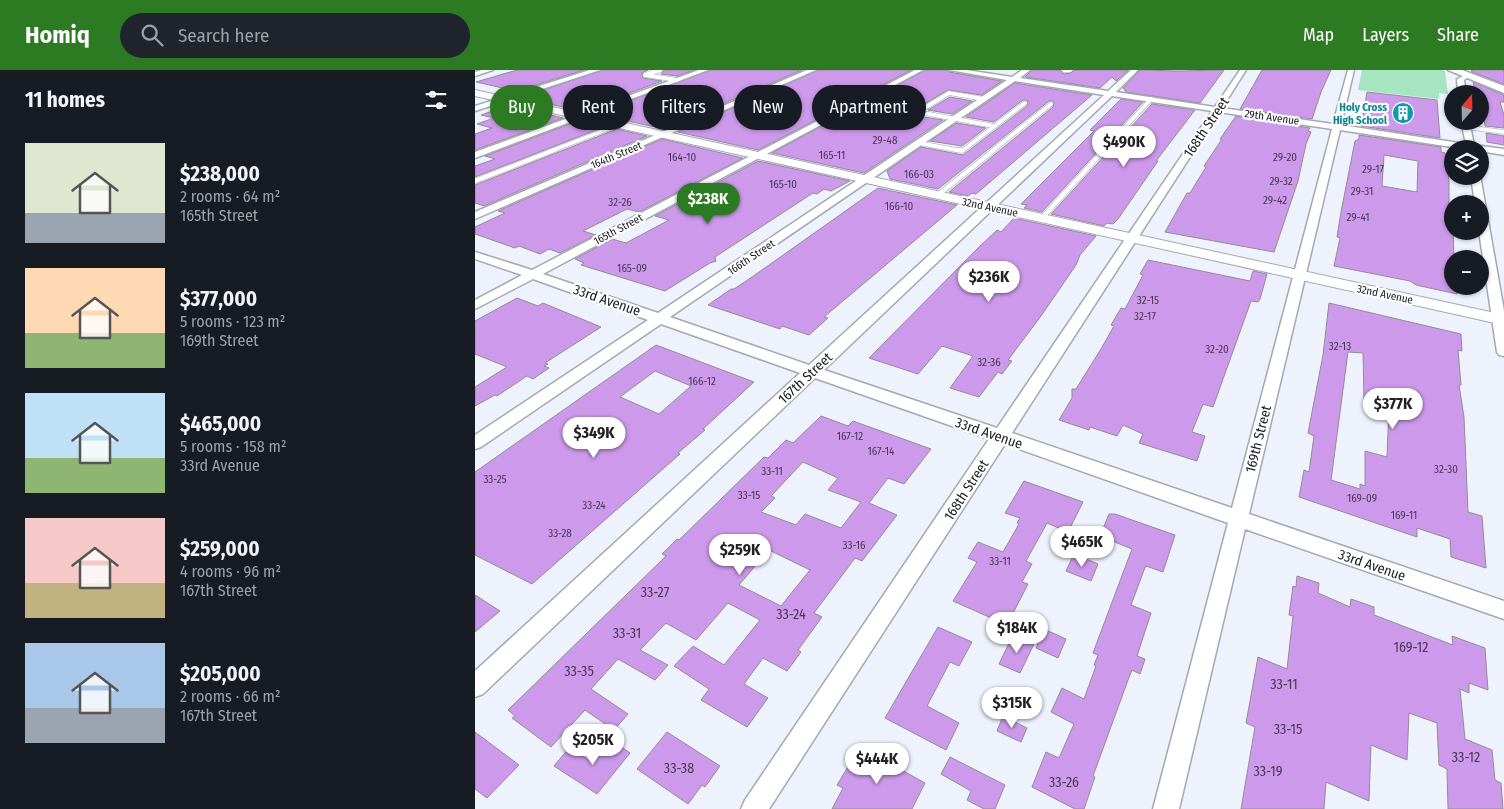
<!DOCTYPE html>
<meta charset="utf-8">
<style>
:root{--surface:#171b24;--page:#20242c;--text:#f1f3f6;--muted:#9ea1a6;--accent:#2c7a22}
body{margin:0;font-family:"Fira Sans Condensed",sans-serif;background:var(--page);color:var(--text);height:100vh;display:flex;flex-direction:column;font-size:19px;white-space:nowrap}
*{box-sizing:border-box;margin:0}
p{font-size:16px;color:var(--muted)}
.icon{flex:none;width:28px;height:28px;fill:none;stroke:currentColor;stroke-width:2;stroke-linecap:round;stroke-linejoin:round}
.map{position:relative;flex:1;overflow:hidden}
.sheet{display:flex;flex-direction:column;background:var(--surface);width:475px}
.sheet>*{flex:none}
.top-card{position:absolute;left:15px;top:15px;width:475px;height:45px;display:flex;gap:10px}
.needle{width:32px;rotate:20deg}
.controls{position:absolute;left:969px;top:15px;display:grid;gap:10px}
.controls a{display:grid;place-items:center;width:45px;height:45px;border-radius:50%;background:var(--surface);box-shadow:0 1px 4px #0004;font-size:25px}
.price{position:absolute;translate:-50% -42px;padding:0 11px;border-radius:18px;background:#fff;color:#222;font-size:16px;line-height:32px;filter:drop-shadow(0 1px 2px #0008)}
.price::after{content:'';position:absolute;left:50%;top:30px;width:15px;height:11px;margin-left:-8px;background:inherit;clip-path:polygon(0 0,100% 0,50% 100%)}
.price.on{background:var(--accent);color:#fff}
ul{padding:0;list-style:none}
li{display:flex;align-items:center;gap:15px;height:125px;padding:0 25px}
li span{display:grid;place-items:center;flex:none;width:140px;height:100px;border-radius:0px;color:#555}
li>.icon{margin-inline-start:auto}
span .icon{width:60px;height:60px;fill:#fffc;stroke-width:1}
li b{font-size:21px}
h2{display:flex;justify-content:space-between;align-items:center;height:60px;padding:0 25px;font-size:21px}
.chip{padding:0 18px;border-radius:22px;background:var(--surface);box-shadow:0 1px 4px #0004;font-size:18px;line-height:45px}
.chip.on{background:var(--accent);color:#fff}
header{display:flex;align-items:center;gap:30px;box-sizing:border-box;height:70px;padding:0 25px;background:var(--accent);color:#fff}
header strong{font-size:24px}
nav{display:flex;gap:28px;margin-inline-start:auto;font-size:18px}
.search{width:350px;height:45px;background:var(--page);display:flex;align-items:center;gap:12px;box-sizing:border-box;padding:0 18px;border-radius:28px;color:var(--muted);font-size:19px}
main{display:flex;flex:1;min-height:0}
.map>svg:first-child{display:block}
.green{fill:#a6e5c0}
.building{fill:#cd99eb;stroke:#928c95;fill-rule:evenodd}
.lines{fill:none;stroke-linecap:round;stroke-linejoin:round}
.service-far1-casing{stroke:#a4a8b2;stroke-width:5}
.service-casing{stroke:#a4a8b2;stroke-width:5.5}
.minor-casing{stroke:#a4a8b2;stroke-width:3}
.tertiary-casing{stroke:#a4a8b2;stroke-width:2}
.primary-casing{stroke:#a4a8b2;stroke-width:3}
.service-far1{stroke:#fff;stroke-width:4}
.service{stroke:#fff;stroke-width:4.5}
.minor{fill:#fff;fill-rule:evenodd}
.tertiary{fill:#fff;fill-rule:evenodd}
.primary{fill:#fff;fill-rule:evenodd}
.labels{text-anchor:middle;stroke-width:4.5;stroke-linejoin:round;paint-order:stroke}
.far-culture-label{font-size:11px;font-weight:bold;fill:#0d838f;stroke:#fff;text-anchor:end}
.far-street-label{font-size:11px;fill:#191a1e;stroke:#fff}
.number-label{font-size:11px;fill:#463a51}
.street-label{font-size:14px;fill:#191a1e;stroke:#fff}
.near-number-label{font-size:14px;fill:#463a51}
</style>
<header>
<strong>Homiq</strong>
<div class="search"><svg class="icon" aria-label="search" viewBox="0 0 24 24"><circle cx="10" cy="10" r="6"/><path d="M15 15l6 6"/></svg>Search here</div>
<nav><a>Map</a><a>Layers</a><a>Share</a></nav>
</header>
<main>
<section class="sheet">
<h2>11 homes<svg class="icon" aria-label="filters" viewBox="0 0 24 24"><path d="M4 7h16M4 17h16"/><circle cx="9" cy="7" r="2"/><circle cx="15" cy="17" r="2"/></svg></h2>
<ul>
<li><span style="background:linear-gradient(#dfe7d0 70%,#9aa5b1 0)"><svg class="icon" aria-label="home" viewBox="0 0 24 24"><path d="M3 11l9-7 9 7M6 9v11h12V9"/></svg></span><div><b>$238,000</b><p>2 rooms · 64 m²</p><p>165th Street</p></div></li>
<li><span style="background:linear-gradient(#ffd9b3 65%,#8fb573 0)"><svg class="icon" aria-label="home" viewBox="0 0 24 24"><path d="M3 11l9-7 9 7M6 9v11h12V9"/></svg></span><div><b>$377,000</b><p>5 rooms · 123 m²</p><p>169th Street</p></div></li>
<li><span style="background:linear-gradient(#bfe0f5 65%,#8fb573 0)"><svg class="icon" aria-label="home" viewBox="0 0 24 24"><path d="M3 11l9-7 9 7M6 9v11h12V9"/></svg></span><div><b>$465,000</b><p>5 rooms · 158 m²</p><p>33rd Avenue</p></div></li>
<li><span style="background:linear-gradient(#f6c9c9 65%,#c2b280 0)"><svg class="icon" aria-label="home" viewBox="0 0 24 24"><path d="M3 11l9-7 9 7M6 9v11h12V9"/></svg></span><div><b>$259,000</b><p>4 rooms · 96 m²</p><p>167th Street</p></div></li>
<li><span style="background:linear-gradient(#a9c7e8 65%,#9aa5b1 0)"><svg class="icon" aria-label="home" viewBox="0 0 24 24"><path d="M3 11l9-7 9 7M6 9v11h12V9"/></svg></span><div><b>$205,000</b><p>2 rooms · 66 m²</p><p>167th Street</p></div></li>
</ul>
</section>
<div class="map">
<svg width="1029" height="739" viewBox="0 0 1029 739">
<rect width="100%" height="100%" fill="#eef2fd"/>
<path class="green" d="M887,0H967L970,1L973,24L964,23V29L883,20Z"/>
<path class="building" d="M42,0H109L41,21L1,12Z
M127,0H173L167,3L168,8L187,11L106,41L52,29L64,26L57,24Z
M189,0H219L202,6L186,4Z
M235,0H327L189,59L121,44Z
M343,0H436L283,80L203,62Z
M450,0H472L474,2L527,11L506,25L473,20L441,39L439,42L442,46L468,50L389,103L297,83Z
M557,0H585L589,4L596,3L599,0H653L641,11L637,7L625,18L550,7Z
M665,0L704,1L749,0L725,33L651,22L648,18Z
M787,0H856L846,22L837,49L765,39Z
M996,0H1029V14L997,2Z
M998,12L1029,25V32H1025L1029,45V58L1010,56L1005,20H1000Z
M540,13L617,25L501,124L497,123L493,126L474,122L578,37L579,31H574L463,119L415,109L412,101L446,77L488,85L552,36L553,31L548,30L519,52L491,47Z
M892,22L962,30L965,68L886,56Z
M475,27L497,31L477,44L453,40Z
M646,29L668,32L567,142L549,138L552,135L546,134L619,61L615,60Z
M677,34L720,40L681,91H683L643,149L638,154L632,153L629,156L576,144Z
M34,35L88,48L0,80V64L17,58L2,54L19,48L6,45Z
M761,46L835,58L833,61L836,62L831,74L823,111L799,182L690,162L712,123H715L731,97L729,96L747,69H745Z
M103,51L129,57L0,107V96L20,89L10,86Z
M482,53L511,58L487,76L455,71Z
M142,59L172,66L9,136L0,133V115Z
M1011,63L1029,66V75L1012,72Z
M884,65L966,77V82L970,83L974,110V141L978,156L979,189H978V216H981L982,224L941,215L935,211L859,196L865,168L862,167L866,142L880,71L884,69ZM909,85L943,91L942,122L907,116Z
M187,69L268,88L164,142L152,139L108,161L121,165L85,183L74,179L65,184L44,176L40,178L0,164V157L30,143L23,141Z
M283,91L375,111L356,121L349,119L342,124L338,123L240,187L241,191L235,193L190,221L106,195L109,193L100,189L137,169L151,173L194,150L180,146Z
M403,118L482,135L349,247L353,248L334,265L307,256L305,259L233,235L256,219H259L277,207Z
M539,148L621,166L605,185L601,195L566,246L533,290L537,291L527,304L523,302L504,327L475,318L498,286L467,276L443,304L394,288L503,178L522,160L526,162Z
M673,190L775,211L778,201L792,204L785,229L783,232L776,231L738,337L728,334L717,362L730,366L722,391L664,373L668,364L648,355L642,366L615,357L614,360L584,350L597,328V319H601L626,279L639,256L636,255L646,238L650,239L668,205L665,204Z
M42,228L63,236L68,233L126,257L70,293L73,294L69,296L74,298L58,309L52,306L22,326L20,325L0,336V317L32,297L0,284V251Z
M854,233L986,264L987,281L983,280L986,315H984L989,347L993,442L1007,446L1011,498L976,487L975,469L942,458V467L824,427L829,400L834,402L839,366L833,363L848,285ZM873,282L888,283L889,331L914,338L912,387L890,381V416L885,414V419L856,410Z
M181,275L279,312L228,359L230,360L203,383L205,384L57,514L0,485V402ZM180,301L216,316L184,344L145,327Z
M346,346L373,356L378,351L456,379L429,414L413,408L394,433L422,445L387,491L380,488L339,543L347,547L323,580L326,582L312,601L288,588L269,614L293,628L272,657L226,630L234,619L199,596L218,576L249,595L285,550L253,533L221,570L191,553L165,580L193,595L180,610L143,589L116,619L153,644L139,660L110,640L76,677L37,648L40,646L33,640L191,486L187,484L202,469L204,470L289,387L293,388L311,370L318,373ZM328,392L363,408L353,420L386,432L366,458L330,444L321,455L286,442L300,428L296,426ZM294,480L335,500L306,536L264,515Z
M549,411L608,432L593,462L572,453L551,491L557,494L547,512L553,514L532,555L478,531L502,492L493,488L503,472L528,482L544,454L542,453L545,448L530,443Z
M634,444H640L700,465L688,502L671,496L669,500L656,535L676,543L662,586L670,589L665,604L657,600L653,610L618,706L620,707L609,739H600L557,717L571,682L584,688L599,654L576,642L587,618L609,629L621,596L619,595L623,585L618,583L657,479L625,466Z
M599,484L623,494L616,511L591,501Z
M822,506L844,513L843,523L875,537L876,529L899,537V545L978,575L977,566L1010,578L1013,620L994,613V623L985,619L990,669L1017,680L1020,710L1026,713L1028,739H973L972,699L964,695L962,653L934,643L932,690L896,675L894,731L851,712L849,739H766L780,657L771,653L783,587L812,599L818,546L814,545L818,516L821,517Z
M0,525L25,541L0,562Z
M463,557L497,572L484,596L475,592L452,636L484,653L471,680L410,648Z
M569,559L591,569L583,588L561,578Z
M538,565L559,574L545,603L524,594Z
M528,646L552,658L546,672L522,661Z
M0,662L44,695L12,728L0,719Z
M192,662L245,696L230,717L227,715L213,734L162,699Z
M135,669L155,683L122,724L79,696L94,678L115,691Z
M385,677L450,713L437,739H357L368,718L362,715Z
M475,687L530,715L520,739H509L492,730L496,721L466,704Z"/>
<g class="lines">
<g class="service-far1-casing">
<path id="service-far1" d="M185,0L170,5L202,10
M589,0H595
M509,29L474,23L443,42L519,56
M991,57L1029,62
M444,73L487,81L550,33
M76,81L143,55
M517,81L576,34
M628,81L676,29"/>
</g>
<g class="service-casing">
<path id="service" d="M481,80H488
M0,111L79,80
M463,125L519,80
M567,148L629,80"/>
</g>
<g class="minor-casing">
<path id="minor" d="M7,0H18L0,6V2Z
M115,0H125L0,41V36Z
M224,0H233L0,88V82Z
M332,0H341L0,149V142Z
M440,0H448L68,204L183,243L532,10L474,0H491L537,7L547,0H555L545,8L633,21L656,0H663L641,22L740,37L765,0H771L747,38L858,54L873,0H879L866,55L991,74L986,51H994L999,75L1029,79V85L1005,81V79H990L865,60L774,444L1029,531V549L770,459L704,739H678L753,453L530,374L294,739H266L270,730L514,369L340,308L8,624L0,627V601L325,303L186,254L6,377L0,379V365L173,250L58,209L0,239V230L47,205L0,189V182L57,200ZM540,11L629,25L334,295L195,247ZM637,26L737,41L522,358L349,300ZM744,42L857,59L757,438L537,363Z
M990,5L995,6L989,10L991,24H983L982,9Z
M1005,105L1029,241V286L1024,285L1022,282L1004,161L1005,134H1000L996,106Z"/>
</g>
<g class="tertiary-casing">
<path id="tertiary" d="M0,20L1029,245V255L0,26Z"/>
</g>
<g class="primary-casing">
<path id="primary" d="M973,0H987L1029,16V23Z"/>
</g>
<use href="#service-far1" class="service-far1"/>
<use href="#service" class="service"/>
<use href="#minor" class="minor"/>
<use href="#tertiary" class="tertiary"/>
<use href="#primary" class="primary"/>
</g>
<defs>
<g id="building-disc" transform="scale(1.125)"><circle r="9.5" fill="#0f9aa8" stroke="#fff"/><path d="M-4-6H4V6H1V3H-1V6H-4ZM-2.5-4.3h1.7v1.8h-1.7ZM.8-4.3h1.7v1.8H.8ZM-2.5-1h1.7V.8h-1.7ZM.8-1h1.7V.8H.8Z" fill="#fff"/></g>
</defs>
<g fill-rule="evenodd">
<use href="#building-disc" x="928" y="43"/>
</g>
<g class="labels">
<g class="far-culture-label">
<text x="912" y="41">Holy Cross<tspan x="912" dy="13">High School</tspan></text>
</g>
<g class="far-street-label">
<text transform="translate(797 47) rotate(8)" y="4">29th Avenue</text>
<text transform="translate(141 85) rotate(-23)" y="4">164th Street</text>
<text transform="translate(515 137) rotate(12)" y="4">32nd Avenue</text>
<text transform="translate(143 159) rotate(-28)" y="4">165th Street</text>
<text transform="translate(276 187) rotate(-34)" y="4">166th Street</text>
<text transform="translate(910 224) rotate(12)" y="4">32nd Avenue</text>
</g>
<g class="number-label">
<text x="410" y="74">29-48</text>
<text x="357" y="89">165-11</text>
<text x="207" y="91">164-10</text>
<text x="810" y="91">29-20</text>
<text x="898" y="103">29-17</text>
<text x="444" y="108">166-03</text>
<text x="806" y="115">29-32</text>
<text x="308" y="118">165-10</text>
<text x="887" y="125">29-31</text>
<text x="800" y="134">29-42</text>
<text x="145" y="136">32-26</text>
<text x="424" y="140">166-10</text>
<text x="883" y="151">29-41</text>
<text x="157" y="202">165-09</text>
<text x="673" y="234">32-15</text>
<text x="670" y="250">32-17</text>
<text x="865" y="280">32-13</text>
<text x="742" y="283">32-20</text>
<text x="514" y="296">32-36</text>
<text x="227" y="315">166-12</text>
<text x="375" y="370">167-12</text>
<text x="406" y="385">167-14</text>
<text x="971" y="403">32-30</text>
<text x="297" y="405">33-11</text>
<text x="20" y="413">33-25</text>
<text x="274" y="429">33-15</text>
<text x="887" y="432">169-09</text>
<text x="119" y="439">33-24</text>
<text x="929" y="449">169-11</text>
<text x="85" y="467">33-28</text>
<text x="379" y="479">33-16</text>
<text x="525" y="495">33-11</text>
</g>
<g class="street-label">
<text transform="translate(731 57) rotate(-56)" y="5">168th Street</text>
<text transform="translate(132 230) rotate(19)" y="5">33rd Avenue</text>
<text transform="translate(330 308) rotate(-43)" y="5">167th Street</text>
<text transform="translate(514 363) rotate(19)" y="5">33rd Avenue</text>
<text transform="translate(783 369) rotate(-76)" y="5">169th Street</text>
<text transform="translate(491 420) rotate(-57)" y="5">168th Street</text>
<text transform="translate(897 495) rotate(19)" y="5">33rd Avenue</text>
</g>
<g class="near-number-label">
<text x="180" y="527">33-27</text>
<text x="316" y="549">33-24</text>
<text x="152" y="568">33-31</text>
<text x="936" y="582">169-12</text>
<text x="104" y="606">33-35</text>
<text x="809" y="619">33-11</text>
<text x="813" y="664">33-15</text>
<text x="991" y="692">33-12</text>
<text x="204" y="703">33-38</text>
<text x="793" y="706">33-19</text>
<text x="589" y="717">33-26</text>
</g>
</g>
</svg>
<div class="controls">
<a><svg class="needle" viewBox="-14 -14 28 28"><path d="M0-13l5 13h-10z" fill="#e53935"/><path d="M0 13l5-13h-10z" fill="#9ea1a6"/></svg></a>
<a><svg class="icon" aria-label="layers" viewBox="0 0 24 24"><path d="M12 4l9 5-9 5-9-5zM3 14l9 5 9-5"/></svg></a>
<a>+</a>
<a>−</a>
</div>
<b class="price" style="left:649px;top:98px">$490K</b>
<b class="price on" style="left:233px;top:155px">$238K</b>
<b class="price" style="left:514px;top:233px">$236K</b>
<b class="price" style="left:918px;top:360px">$377K</b>
<b class="price" style="left:119px;top:389px">$349K</b>
<b class="price" style="left:607px;top:498px">$465K</b>
<b class="price" style="left:265px;top:506px">$259K</b>
<b class="price" style="left:542px;top:584px">$184K</b>
<b class="price" style="left:537px;top:659px">$315K</b>
<b class="price" style="left:118px;top:696px">$205K</b>
<b class="price" style="left:402px;top:715px">$444K</b>
<div class="top-card">
<a class="chip on">Buy</a>
<a class="chip">Rent</a>
<a class="chip">Filters</a>
<a class="chip">New</a>
<a class="chip">Apartment</a>
</div>
</div>
</main>
